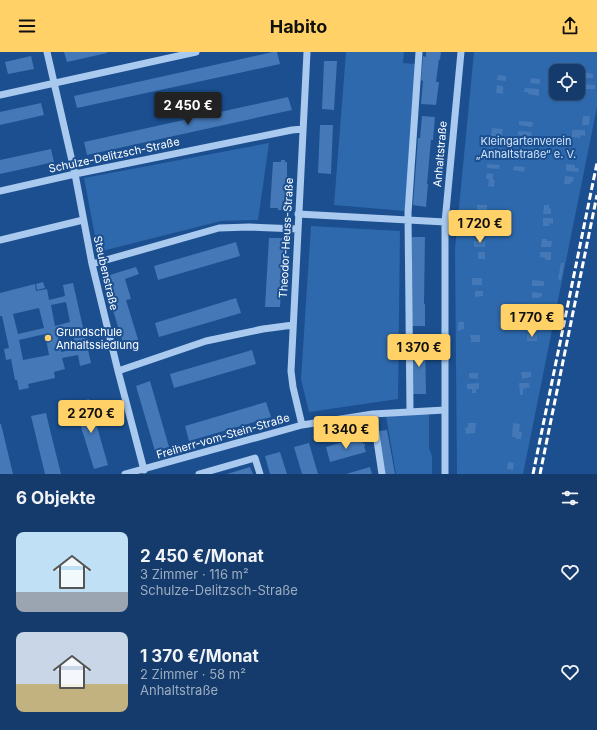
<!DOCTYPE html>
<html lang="de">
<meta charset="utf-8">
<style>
:root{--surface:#143b6b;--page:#214673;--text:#f1f3f6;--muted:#9dadc1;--line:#33557e;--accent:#ffd166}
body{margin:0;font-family:Inter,sans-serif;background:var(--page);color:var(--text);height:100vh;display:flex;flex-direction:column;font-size:15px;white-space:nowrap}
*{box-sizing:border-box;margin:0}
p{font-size:13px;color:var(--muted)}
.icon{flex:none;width:22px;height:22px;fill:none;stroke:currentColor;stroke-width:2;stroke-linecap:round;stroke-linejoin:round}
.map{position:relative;height:422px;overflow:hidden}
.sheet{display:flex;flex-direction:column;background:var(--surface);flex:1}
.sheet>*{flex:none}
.fabs{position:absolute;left:549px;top:12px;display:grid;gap:8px}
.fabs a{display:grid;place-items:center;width:36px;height:36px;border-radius:8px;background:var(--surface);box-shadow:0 1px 3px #0004,0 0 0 1px var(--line);font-size:20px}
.price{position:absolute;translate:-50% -34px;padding:0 9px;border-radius:4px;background:var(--accent);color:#111;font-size:13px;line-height:26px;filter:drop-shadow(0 1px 2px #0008)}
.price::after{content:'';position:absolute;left:50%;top:24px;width:12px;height:9px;margin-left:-6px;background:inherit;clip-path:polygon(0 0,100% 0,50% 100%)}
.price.active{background:#222;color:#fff}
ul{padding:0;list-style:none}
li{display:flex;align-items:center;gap:12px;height:100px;padding:0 16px}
li span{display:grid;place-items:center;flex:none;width:112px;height:80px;border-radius:8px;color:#555}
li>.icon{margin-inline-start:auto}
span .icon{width:48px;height:48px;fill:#fffc;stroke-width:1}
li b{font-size:17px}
h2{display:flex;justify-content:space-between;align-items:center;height:48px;padding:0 16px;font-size:17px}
header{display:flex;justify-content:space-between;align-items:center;height:52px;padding:0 16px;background:var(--accent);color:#111;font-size:18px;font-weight:700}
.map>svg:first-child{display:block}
.green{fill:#2e69ad;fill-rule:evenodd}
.building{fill:#4478b7;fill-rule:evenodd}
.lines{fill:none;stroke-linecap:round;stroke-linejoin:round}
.minor{stroke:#a9c9ee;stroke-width:7}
.rail{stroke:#fff;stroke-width:3;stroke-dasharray:7 3;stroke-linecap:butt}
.poi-dot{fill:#ffd166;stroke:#1b4f8f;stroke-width:1.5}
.labels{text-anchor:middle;stroke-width:4;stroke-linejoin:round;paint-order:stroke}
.park-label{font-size:11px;fill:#cfe3fa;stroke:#1b4f8f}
.street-label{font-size:11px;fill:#fff;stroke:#1b4f8f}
.poi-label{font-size:11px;fill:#fff;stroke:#1b4f8f;text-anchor:start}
</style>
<header><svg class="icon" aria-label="menu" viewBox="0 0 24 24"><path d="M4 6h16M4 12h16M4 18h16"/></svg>Habito<svg class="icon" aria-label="share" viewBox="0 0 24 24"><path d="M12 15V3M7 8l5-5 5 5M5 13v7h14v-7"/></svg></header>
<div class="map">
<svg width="597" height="422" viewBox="0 0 597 422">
<rect width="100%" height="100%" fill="#1b4f8f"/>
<path class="green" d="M346,0H404L403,11L416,12L405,159L334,153Z
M474,0H597V55L523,422H457L455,197ZM556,19H578V41H556Z
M269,91L258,168L221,169L98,200L84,126Z
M311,174L400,179L398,347L309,360L301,327Z
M429,362V396L432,404V422H396L386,364Z"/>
<path class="building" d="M64,0H107V1L67,10Z
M273,0H277L280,12L77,56L74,44Z
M426,0H441L440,8L439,7L436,30H439L436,53L421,52L423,29L421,28L423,4L426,5Z
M31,4L34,17L8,22L5,10Z
M324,9H337L334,58L322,57Z
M584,20L593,22V26H584Z
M498,23L506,24V29L497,28Z
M531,26L540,27V32L530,31Z
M581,32L595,33V37H581Z
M497,33L503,34V42L496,41Z
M525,36L539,37V44L528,42V40H524Z
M288,45L292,58L87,103L84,90Z
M41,51L44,63L0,73V60Z
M422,64L435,65L433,88H431L427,132H428L426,155L413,153L418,86H420Z
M583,64H590L589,73H582Z
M519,69L533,70L532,75L519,73Z
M320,73H333L331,122L318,121Z
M492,76L503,77L502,83H498V85L491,84Z
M572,78H585V84L581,83L580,86L572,85Z
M518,79L532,80L531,85L518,83Z
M51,97L54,110L0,122V108Z
M281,108H285V110H287V127H288V132H286V135H288L287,140H286L285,156H282V158H278V156H270L273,110H281Z
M487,112L500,113L499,117L487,116Z
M566,112L575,113V116H579L578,120L566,119Z
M514,114L525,115L524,120L513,118Z
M487,121L493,122V128H495L494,135L488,134L489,127H486Z
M565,124L574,125L573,130H571L570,132H564Z
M477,153H487V160H477Z
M544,153H549V156L551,157V162H543Z
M487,165L485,179H480L479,170L477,171V166Z
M543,166H553V172L550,171L549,174H543Z
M412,185H425L424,252H425V274H412Z
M269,186H284L280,255H265Z
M542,187H547V189H552L551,195H541Z
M474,189H485V195H474Z
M236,190L240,204L158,228L154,214Z
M478,200H485V207H478Z
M540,200H551V208H546L545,206L540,205Z
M561,211H564L561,228L558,227Z
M136,215L139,222L125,227L131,247L126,248L140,294L125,298L103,225Z
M472,226H482V233H472Z
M532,228L544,229V234H532Z
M43,230L45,236L37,238L36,232Z
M73,231L91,311L80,314L78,303L62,306L65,317L54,320L55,326L28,332L29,336L19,338L17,328H15L11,307L6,308L4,297L9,296L2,264H0V241L35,232L36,239L47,237L49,248L65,244L63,233ZM66,250L70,270L55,274L51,253ZM39,256L44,276L18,282L13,262ZM72,277L76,297L61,300L57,280ZM45,282L49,303L23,308L19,288Z
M475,239H483V244L475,245Z
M532,240L542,241V245H539V246H532Z
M236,246L241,261L159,285L155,271Z
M458,270H464V277L458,279Z
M526,270H536V271L542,272V278L527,277Z
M527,282L537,283V289H527Z
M470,283H480V290H471V285H470Z
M425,289L426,342H413L412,290Z
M252,298L256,312L174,336L170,322Z
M521,320H531V325L522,327Z
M469,321H478V327L469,326Z
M150,329L169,395L155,399L136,334Z
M479,331V337H476V341H472V337H467V332Z
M519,331H529L530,335L523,337V343H520Z
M89,347L108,413L94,417L74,352Z
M266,350L271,365L189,389L185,374Z
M46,361L51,382L61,422H45L31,364Z
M468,371H476L475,381L466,382L465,376L468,375Z
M513,371L520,372L519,380H522L521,387H516V385H512Z
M0,372H1L13,422H0Z
M387,378L395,422H385L378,379Z
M361,385L363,392L365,391V394H364L366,400L330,410L326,395Z
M309,391L318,422H302L294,395Z
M280,400L287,422H270L265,404Z
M508,410L514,411L513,418L507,417Z
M250,415L253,422H227Z
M370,415L372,422H346Z"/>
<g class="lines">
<path class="minor" d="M47,0L75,122L92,212L118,319L144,418
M0,43L196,0
M0,139L75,122L292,78L303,77
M298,162L445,170
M0,188L83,168
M92,212L219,176L249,175L298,177
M118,319L206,289L263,277L293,273
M410,359L408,161L419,0
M373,362L382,422
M302,373L293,335L291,319L307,0
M125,422L302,373L373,362L445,358
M199,422L255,406L260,422
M445,422V170L461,0"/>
<path class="rail" d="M533,422L597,111
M540,422L597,143"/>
</g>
<circle class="poi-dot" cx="48" cy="286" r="4"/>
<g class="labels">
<g class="park-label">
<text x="526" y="93">Kleingartenverein<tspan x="526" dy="13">„Anhaltstraße“ e. V.</tspan></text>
</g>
<g class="street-label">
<text transform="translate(440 102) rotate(-85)" y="4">Anhaltstraße</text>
<text transform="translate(114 103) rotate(-12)" y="4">Schulze-Delitzsch-Straße</text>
<text transform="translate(286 186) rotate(-87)" y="4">Theodor-Heuss-Straße</text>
<text transform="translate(106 221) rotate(77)" y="4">Steubenstraße</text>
<text transform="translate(223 384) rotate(-16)" y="4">Freiherr-vom-Stein-Straße</text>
</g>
<g class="poi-label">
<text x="56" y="284">Grundschule<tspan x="56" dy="13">Anhaltssiedlung</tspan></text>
</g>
</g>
</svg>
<div class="fabs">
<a><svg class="icon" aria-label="locate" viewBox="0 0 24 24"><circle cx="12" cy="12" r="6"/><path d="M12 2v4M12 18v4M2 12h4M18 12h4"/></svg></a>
</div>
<b class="price active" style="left:188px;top:74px">2 450 €</b>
<b class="price" style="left:480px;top:192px">1 720 €</b>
<b class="price" style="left:532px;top:286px">1 770 €</b>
<b class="price" style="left:419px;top:316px">1 370 €</b>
<b class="price" style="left:91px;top:382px">2 270 €</b>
<b class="price" style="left:346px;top:398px">1 340 €</b>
</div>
<section class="sheet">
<h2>6 Objekte<svg class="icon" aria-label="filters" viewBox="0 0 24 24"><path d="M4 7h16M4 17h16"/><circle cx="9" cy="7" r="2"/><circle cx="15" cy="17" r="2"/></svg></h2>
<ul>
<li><span style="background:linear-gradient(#bfe0f5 75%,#9aa5b1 0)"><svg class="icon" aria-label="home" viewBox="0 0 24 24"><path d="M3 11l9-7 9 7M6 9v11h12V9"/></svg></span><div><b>2 450 €/Monat</b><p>3 Zimmer · 116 m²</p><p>Schulze-Delitzsch-Straße</p></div><svg class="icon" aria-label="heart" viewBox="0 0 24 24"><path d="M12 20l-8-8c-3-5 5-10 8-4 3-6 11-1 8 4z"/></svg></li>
<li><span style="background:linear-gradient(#c9d6e8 65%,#c2b280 0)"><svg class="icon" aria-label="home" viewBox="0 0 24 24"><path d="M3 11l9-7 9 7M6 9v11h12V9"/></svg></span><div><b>1 370 €/Monat</b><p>2 Zimmer · 58 m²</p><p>Anhaltstraße</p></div><svg class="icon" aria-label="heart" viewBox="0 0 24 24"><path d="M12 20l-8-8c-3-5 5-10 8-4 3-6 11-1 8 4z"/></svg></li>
</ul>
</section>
